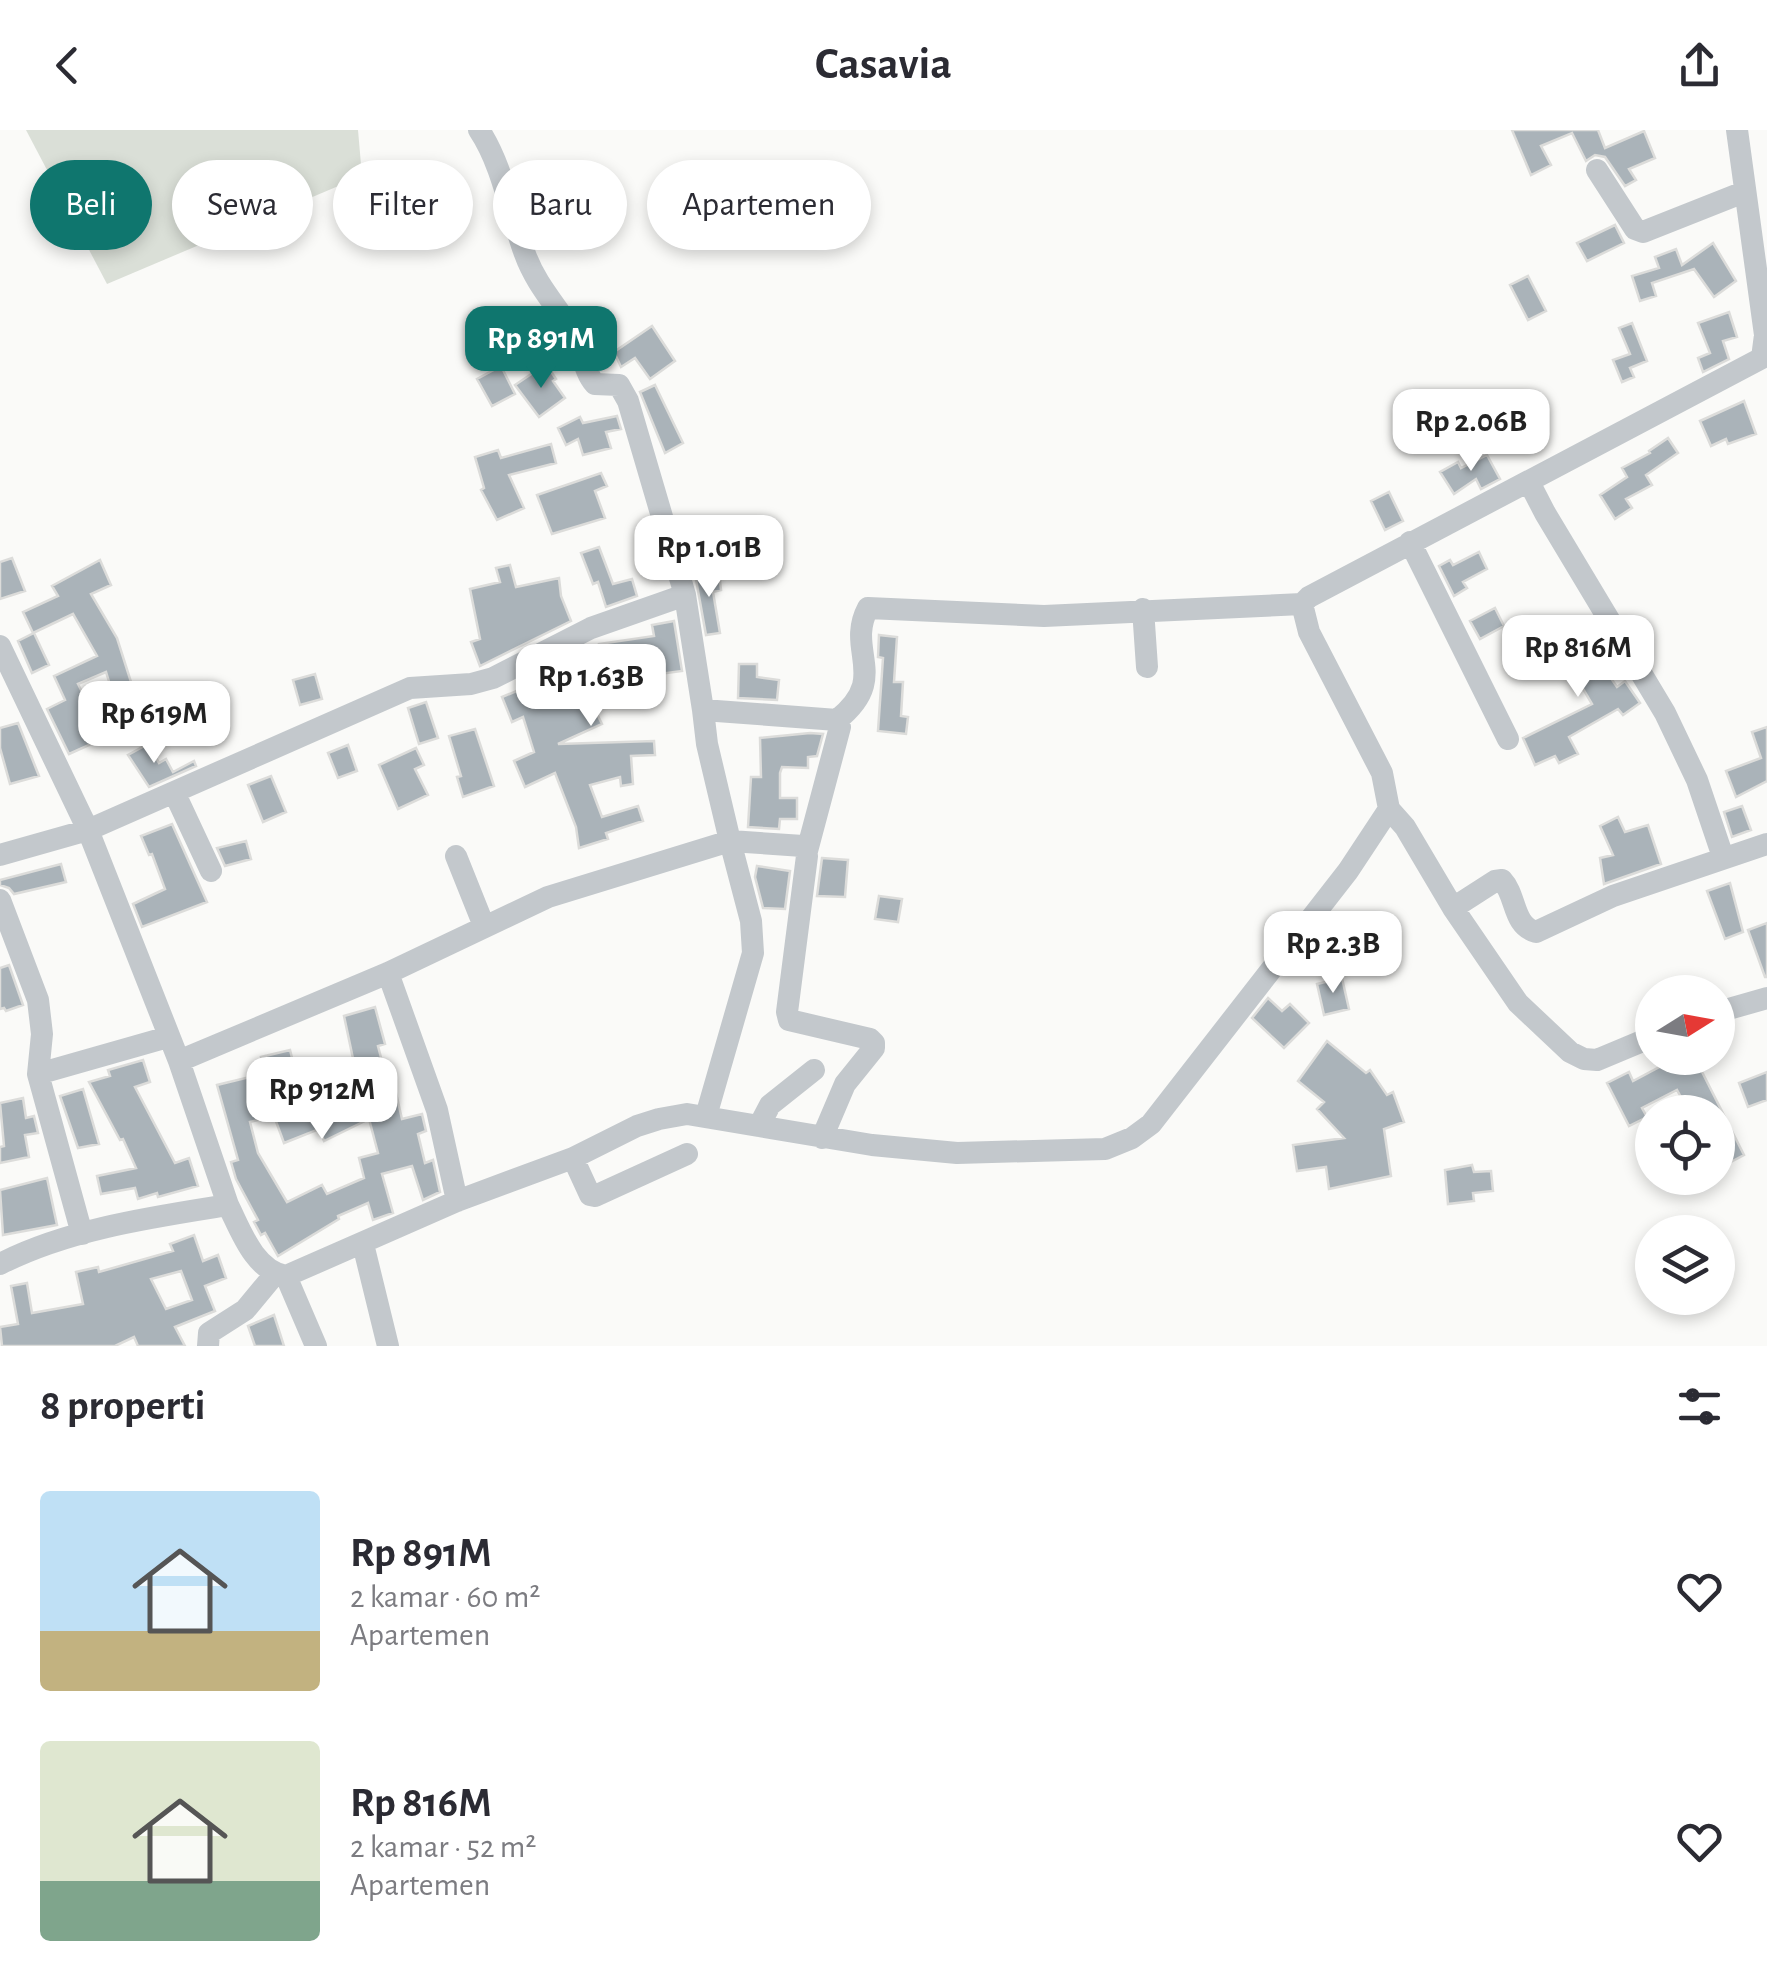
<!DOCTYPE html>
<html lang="id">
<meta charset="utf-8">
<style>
:root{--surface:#fff;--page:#f2f2f3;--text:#2b2b33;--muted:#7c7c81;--accent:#0f766e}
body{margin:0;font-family:"Alegreya Sans",sans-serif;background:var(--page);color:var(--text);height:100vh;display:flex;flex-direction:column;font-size:38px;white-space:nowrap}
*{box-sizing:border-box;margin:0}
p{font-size:32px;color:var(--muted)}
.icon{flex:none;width:55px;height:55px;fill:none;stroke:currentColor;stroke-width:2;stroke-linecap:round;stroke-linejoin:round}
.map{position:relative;height:1216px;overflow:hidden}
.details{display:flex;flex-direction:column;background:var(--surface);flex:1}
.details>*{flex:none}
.guide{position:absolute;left:30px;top:30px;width:1000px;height:90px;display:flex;gap:20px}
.needle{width:65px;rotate:79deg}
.buttons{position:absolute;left:1635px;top:845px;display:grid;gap:20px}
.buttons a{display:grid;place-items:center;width:100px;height:100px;border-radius:50%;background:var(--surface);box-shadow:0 5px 15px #0003;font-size:50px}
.price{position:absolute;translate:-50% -85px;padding:0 22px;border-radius:20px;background:#fff;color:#222;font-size:32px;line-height:65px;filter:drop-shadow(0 2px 5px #0008)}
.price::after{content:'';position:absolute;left:50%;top:60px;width:30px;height:22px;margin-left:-15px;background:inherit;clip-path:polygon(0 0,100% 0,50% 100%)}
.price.selected{background:var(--accent);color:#fff}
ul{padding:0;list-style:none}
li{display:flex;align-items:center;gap:30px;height:250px;padding:0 40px}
li span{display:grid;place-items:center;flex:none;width:280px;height:200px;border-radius:10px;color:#555}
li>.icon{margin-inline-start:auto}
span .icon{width:120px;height:120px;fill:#fffc;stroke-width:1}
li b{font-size:42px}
h2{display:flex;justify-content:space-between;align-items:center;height:120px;padding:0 40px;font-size:42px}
.chip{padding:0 35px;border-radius:45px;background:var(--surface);box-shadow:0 5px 15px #0003;font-size:35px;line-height:90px}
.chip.selected{background:var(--accent);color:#fff}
header{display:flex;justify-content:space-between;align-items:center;height:130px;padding:0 40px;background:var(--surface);font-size:45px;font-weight:600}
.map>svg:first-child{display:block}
.green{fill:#dadfd7}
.building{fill:#aab3b9;stroke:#dcdcda;stroke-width:2.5;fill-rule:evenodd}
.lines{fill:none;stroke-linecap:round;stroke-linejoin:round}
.minor{stroke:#c3c8cc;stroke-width:22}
</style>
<header><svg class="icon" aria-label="back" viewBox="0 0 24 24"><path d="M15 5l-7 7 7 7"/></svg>Casavia<svg class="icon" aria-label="share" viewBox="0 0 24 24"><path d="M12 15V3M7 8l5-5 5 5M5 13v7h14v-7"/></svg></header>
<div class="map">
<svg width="1767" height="1216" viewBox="0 0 1767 1216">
<rect width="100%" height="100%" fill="#fafaf8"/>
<path class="green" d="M26,0H358L362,46L107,154Z"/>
<path class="building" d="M1512,0H1598L1605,18L1644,1L1655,28L1629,39L1636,50L1625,56L1605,27L1595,25L1586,31L1572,3L1541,16L1551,35L1531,45Z
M1615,95L1624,113L1587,131L1577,113Z
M1713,113L1736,151L1714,167L1694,139L1652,153L1656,166L1640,171L1632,146L1659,138L1655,127L1676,119L1682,135Z
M1528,146L1546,181L1528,190L1510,155Z
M1729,182L1737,207L1723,211L1729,229L1703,242L1698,228L1710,223L1698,193Z
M1632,193L1647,231L1630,238L1634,247L1622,252L1613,230L1630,224L1619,198Z
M652,196L675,231L650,249L635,228L621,237L614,222Z
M546,234L556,249L553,251L565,268L539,287L515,255Z
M501,236L515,264L492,276L477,249Z
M655,255L683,313L665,323L640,262Z
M1744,271L1756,304L1728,314L1726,309L1711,316L1700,291Z
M617,286L621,299L606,302L611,318L583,325L578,309L566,315L558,298L580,287L583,293Z
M1668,308L1678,323L1646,345L1652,355L1626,369L1632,378L1615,389L1600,365L1627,347L1622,338L1650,323L1649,321Z
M551,314L556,333L509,345L524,378L497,390L481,360L484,358L475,327L498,320L501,328Z
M1487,325L1500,349L1481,359L1476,349L1454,364L1440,342L1458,332L1461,338Z
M601,343L607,356L595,361L605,388L552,404L537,365Z
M1389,362L1403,391L1385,400L1371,371Z
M599,417L613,454L632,449L637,466L606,477L598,452L593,454L581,423Z
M1479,422L1487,439L1463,452L1467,458L1454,466L1439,436L1450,430L1453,435Z
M12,428L25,461L0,469V432Z
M100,430L111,455L91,464L117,508L131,552L111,558L106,542L78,554L91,580L105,574L118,602L69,624L47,579L65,570L54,546L97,526L73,484L33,503L23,482L58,466L52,456Z
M510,435L516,457L559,448L561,466L571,491L480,536L471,512L480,509L470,459L500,452L496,438Z
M719,441L721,460L713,462L720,503L706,505L695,444Z
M1495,478L1504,496L1480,509L1470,491Z
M674,491L682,541L644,546L647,572L594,578L602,594L558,614L654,611L655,625L631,626L633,654L621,656L620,647L590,655L602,687L638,676L643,691L606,703L608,709L579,718L576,697L555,643L525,657L514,631L534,622L523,587L512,592L502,567L536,553L535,549L558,538L578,577L607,563L599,514L654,506L652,495Z
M1575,496L1617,557L1625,551L1640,573L1623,585L1618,579L1569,607L1578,624L1559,633L1555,626L1535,635L1523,608L1592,574L1579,552L1588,547L1575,526L1538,542L1532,529L1567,513L1562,505Z
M34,503L49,535L32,543L18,511Z
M879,505L897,507L894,552H903L901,586L908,587L906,604L878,601L883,528L878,527Z
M739,534H757V547L779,550L777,570L738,568Z
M315,544L322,569L300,575L293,550Z
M426,572L438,608L419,614L408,578Z
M18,593L39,646L10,654L0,618V598Z
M1767,597V651L1736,667L1726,641L1761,628L1752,602Z
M475,599L494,656L463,667L457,647L461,646L449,606Z
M810,603L823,604L817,626L808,627V638L782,637L780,643V668H797V689H780L779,699L748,697L751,647H761L760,608Z
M148,614L159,633L166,629L173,642L194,631L196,636L149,657L128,625Z
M348,615L357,641L338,648L328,623Z
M416,618L424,635L415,639L428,665L398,679L379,635Z
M271,646L286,682L263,692L248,655Z
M1742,676L1751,700L1732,707L1724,682Z
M1618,687L1625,702L1648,695L1661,734L1604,754L1600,728L1613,725L1600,696Z
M172,694L207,772L142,797L133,774L165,759L152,724L149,725L141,706Z
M246,711L251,729L225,736L217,718Z
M822,728L848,730L845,767L817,766Z
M61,734L66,752L14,764L9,758L0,755V750Z
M757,736L790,741L785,779L763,778L755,747Z
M1730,753L1743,802L1725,809L1707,761Z
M879,766L902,769L898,792L875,789Z
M1767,793V847H1765L1748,800Z
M9,835L23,875L6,881L4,878L0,879V838Z
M1342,848L1349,879L1324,885L1317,854Z
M1268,868L1282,881L1290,874L1309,893L1284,918L1252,888Z
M375,877L385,914L378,916L384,939L390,937L402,989L422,984L426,1001L418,1004L425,1033L433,1030L440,1062L423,1070L412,1036L382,1044L393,1083L373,1090L368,1073L338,1086L339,1089L278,1126L265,1103L261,1105L254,1092L258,1090L236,1049L231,1032L238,1030L217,955L266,943L261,927L290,920L305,979L359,957L344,886ZM274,986L284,1013L319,999L324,1011L369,989L378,1023L359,1028L364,1048L327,1064L322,1055L287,1072L258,1023L250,992Z
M1327,911L1366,943L1370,940L1387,965L1393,962L1404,992L1384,999L1391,1046L1329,1059L1326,1037L1297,1041L1293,1015L1344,1008L1317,979L1324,972L1298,951Z
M1659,928H1695L1744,1025L1725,1035L1718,1020V982H1689L1677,960L1642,978L1647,987L1629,996L1607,953L1629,942L1633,951L1663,935Z
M143,930L150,952L135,957L175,1033L189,1028L198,1056L158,1067L157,1063L138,1069L135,1058L101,1064L97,1046L136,1038L123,1009L120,1010L89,952L110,946L108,940Z
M1767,942V970L1748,977L1739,953Z
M83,959L99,1014L78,1018L60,966Z
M23,968L26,988L34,986L38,1003L25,1005L29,1027L0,1033V1017L4,1016L0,973Z
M1472,1035L1474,1042L1491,1041L1493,1061L1473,1063L1474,1071L1448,1074L1445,1040Z
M47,1048L57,1095L3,1105L0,1060Z
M194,1105L203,1131L218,1125L226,1148L205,1156L215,1181L175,1197L185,1216H138L134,1207L115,1216H2L0,1197L18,1194L11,1156L27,1153L32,1183L83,1174L76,1142L98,1137L99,1142L173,1121L170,1114ZM181,1141L192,1170L166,1179L151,1149Z
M274,1185L284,1216H255L248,1196Z"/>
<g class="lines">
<path class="minor" d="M479,0C503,36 510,84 525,124C536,155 558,177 574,204C583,220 583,241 595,254L619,255L628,271L685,465L703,580
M1597,40L1635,99L1643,102L1744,62
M1529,352L1545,383L1665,583L1697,650L1723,727
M1410,412L1508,609
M1143,479L1147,537
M0,516L88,700L179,931L228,1075
M175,664L211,741
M1389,679L1405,697L1453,778L1518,873L1570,922L1584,929L1597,930L1652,907
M807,721L840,597L837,590
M0,725L88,700L410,558L471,554L493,548L591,498L685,465
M456,726L484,796
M0,770L38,870L42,904L38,944L82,1104
M1453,778L1495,751L1502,750C1517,766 1512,795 1536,802L1613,766L1767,714
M388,843L437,980L457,1071
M1718,882L1767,868
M179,931L388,843L548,767L730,711L707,614L703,580L837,590C891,547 845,521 868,478L1044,486L1302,474
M38,944L168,907
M706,986L753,823L751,791L730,711L803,716L807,726L787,882L789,890L870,909L874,913V918L845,954L822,1008
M759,996L770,975L814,940
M573,1028L590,1065L595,1066L687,1024
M363,1114L388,1216
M0,1134C68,1099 153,1087 228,1075C241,1101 254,1140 286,1146L457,1071L573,1028L637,996L659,989L687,984L872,1015L957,1023L1105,1019L1132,1008L1151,994L1348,741L1389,679L1382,643L1309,502L1302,474L1309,467L1762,228L1765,205L1737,0
M286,1146L316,1216
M208,1216L209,1203L245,1180L275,1144"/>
</g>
</svg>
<div class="buttons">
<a><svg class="needle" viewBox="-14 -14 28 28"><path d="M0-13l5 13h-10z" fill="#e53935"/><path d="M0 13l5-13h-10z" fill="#7c7c81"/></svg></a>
<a><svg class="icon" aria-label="locate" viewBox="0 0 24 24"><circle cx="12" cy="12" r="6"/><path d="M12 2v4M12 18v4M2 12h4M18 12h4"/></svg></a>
<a><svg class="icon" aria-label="layers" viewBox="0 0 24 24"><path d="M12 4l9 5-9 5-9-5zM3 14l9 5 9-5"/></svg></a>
</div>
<b class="price selected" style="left:541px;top:261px">Rp 891M</b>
<b class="price" style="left:1471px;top:344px">Rp 2.06B</b>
<b class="price" style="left:709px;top:470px">Rp 1.01B</b>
<b class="price" style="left:1578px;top:570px">Rp 816M</b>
<b class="price" style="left:591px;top:599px">Rp 1.63B</b>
<b class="price" style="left:154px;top:636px">Rp 619M</b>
<b class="price" style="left:1333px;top:866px">Rp 2.3B</b>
<b class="price" style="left:322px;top:1012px">Rp 912M</b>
<div class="guide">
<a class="chip selected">Beli</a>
<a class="chip">Sewa</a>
<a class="chip">Filter</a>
<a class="chip">Baru</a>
<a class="chip">Apartemen</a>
</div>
</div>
<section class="details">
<h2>8 properti<svg class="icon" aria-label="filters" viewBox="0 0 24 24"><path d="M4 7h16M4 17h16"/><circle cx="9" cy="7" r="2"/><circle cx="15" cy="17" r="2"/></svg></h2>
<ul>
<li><span style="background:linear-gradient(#bfe0f5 70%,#c2b280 0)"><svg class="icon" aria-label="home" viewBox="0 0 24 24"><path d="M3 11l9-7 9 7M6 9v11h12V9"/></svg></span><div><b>Rp 891M</b><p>2 kamar · 60 m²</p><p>Apartemen</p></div><svg class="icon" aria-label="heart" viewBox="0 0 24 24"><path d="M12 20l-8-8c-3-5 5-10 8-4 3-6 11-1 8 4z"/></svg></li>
<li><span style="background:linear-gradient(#dfe7d0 70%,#7fa58c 0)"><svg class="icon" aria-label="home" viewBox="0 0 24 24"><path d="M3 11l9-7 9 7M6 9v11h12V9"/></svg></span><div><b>Rp 816M</b><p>2 kamar · 52 m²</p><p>Apartemen</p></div><svg class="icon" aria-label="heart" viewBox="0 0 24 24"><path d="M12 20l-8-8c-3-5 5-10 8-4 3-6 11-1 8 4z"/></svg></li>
</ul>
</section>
